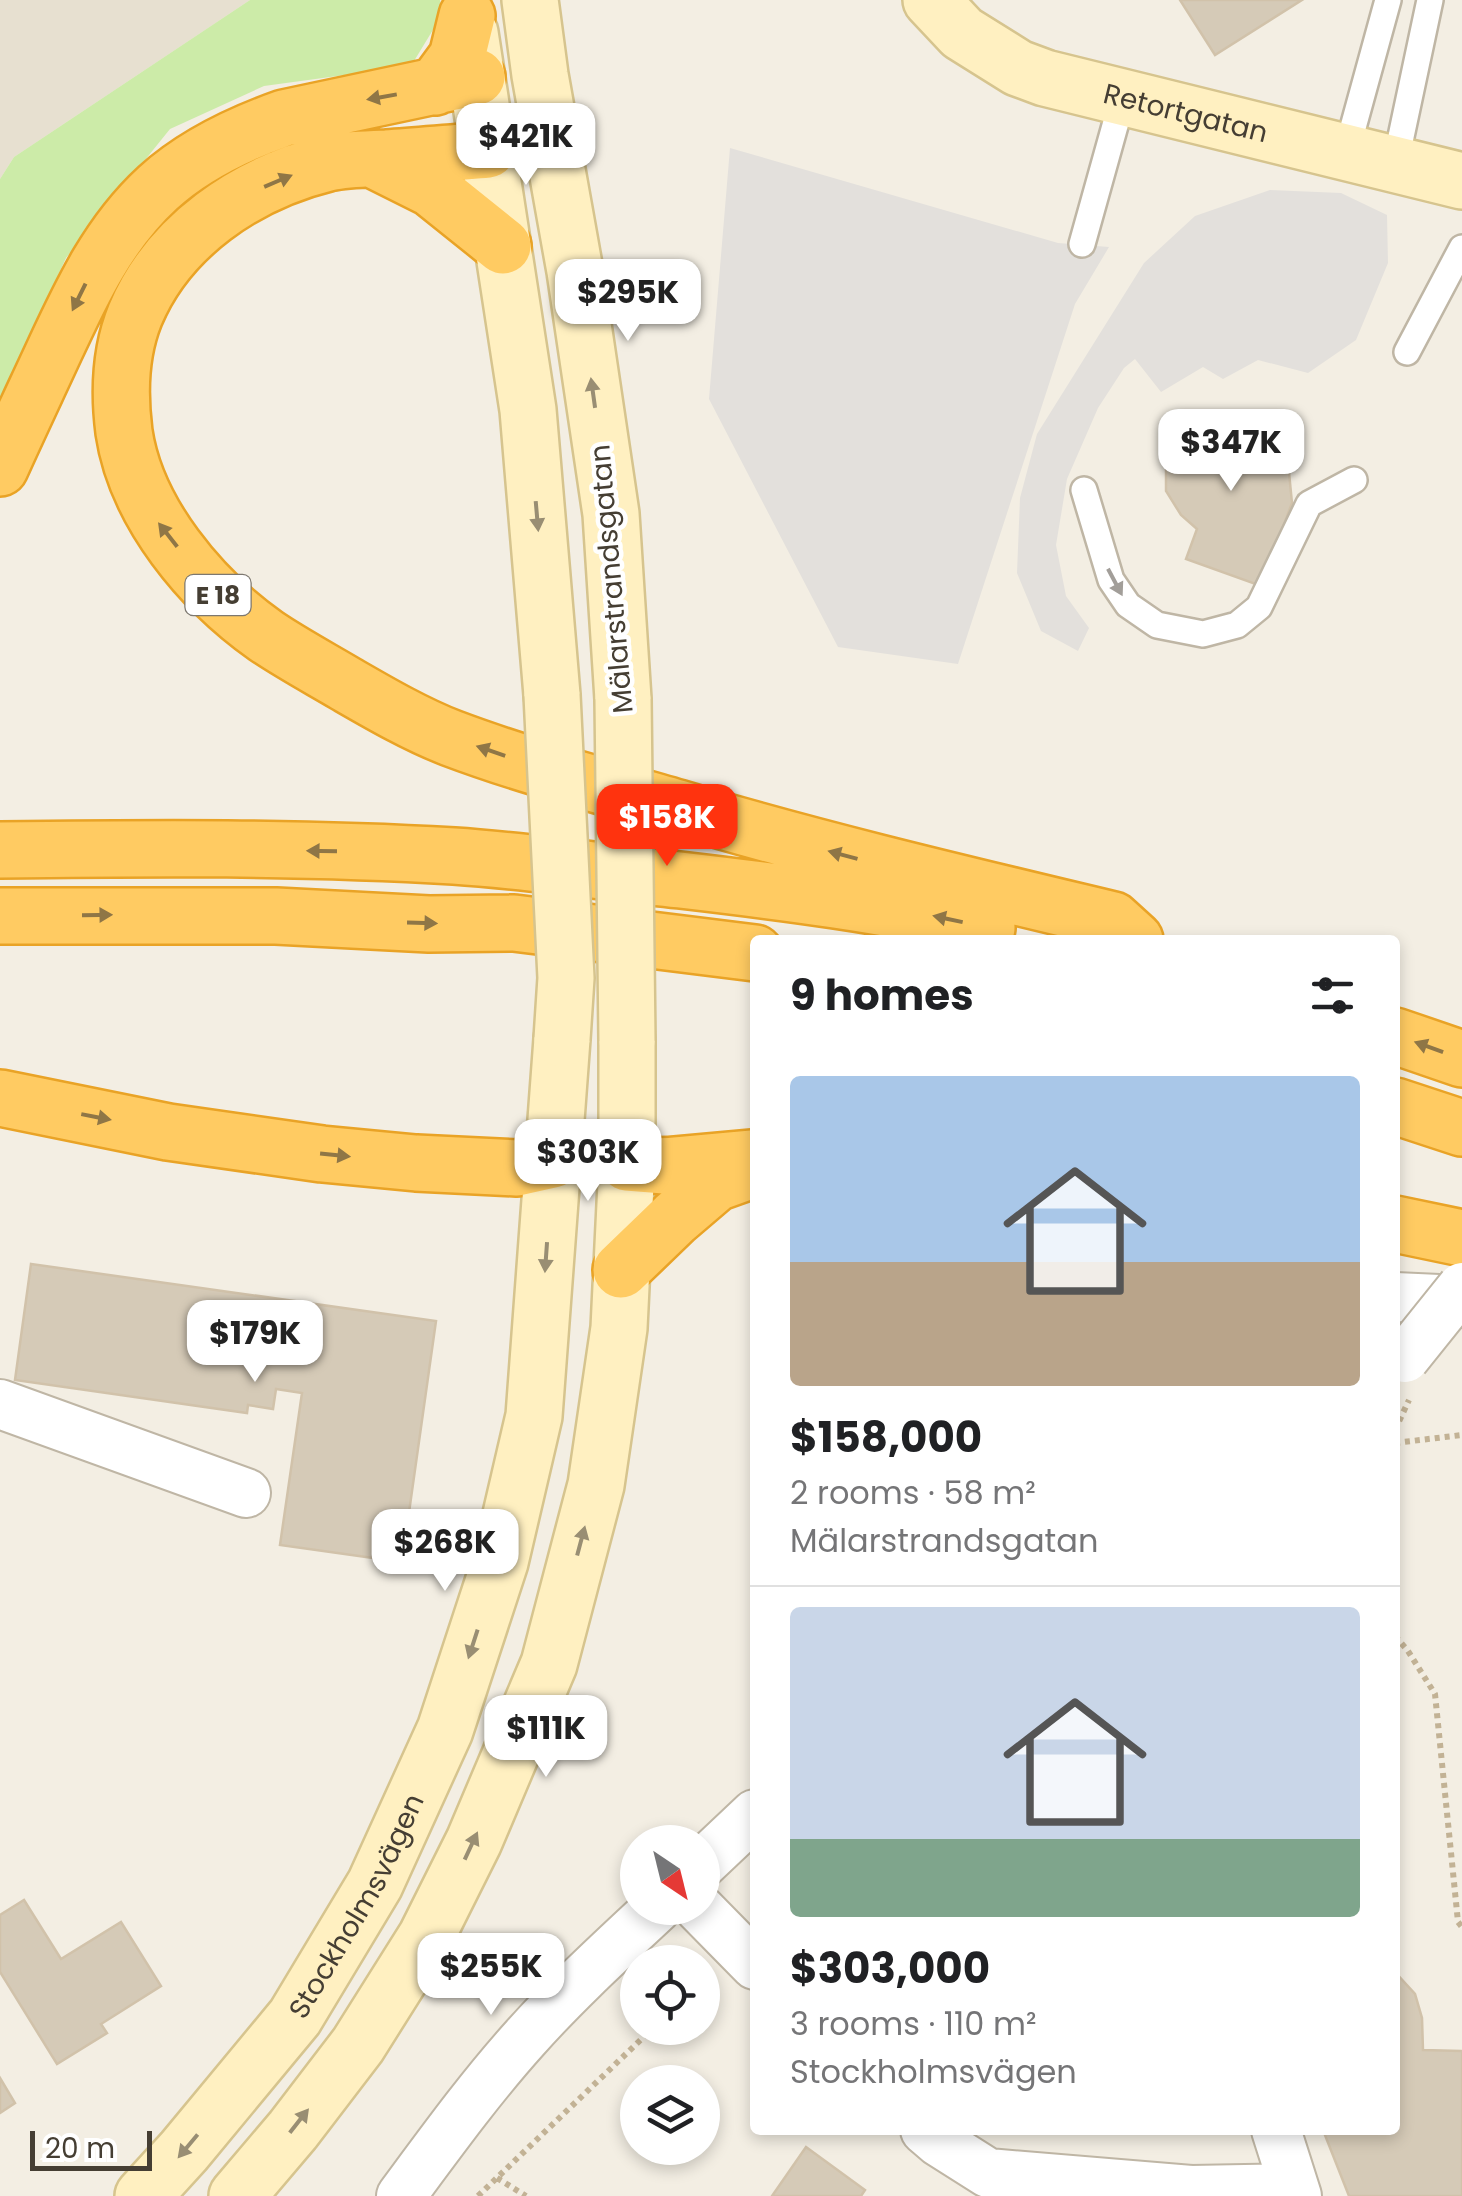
<!DOCTYPE html>
<meta charset="utf-8">
<style>
:root{--surface:#fff;--page:#f6f6f6;--text:#202124;--muted:#757577;--line:#e0e0e0;--accent:#ff330e}
body{margin:0;font-family:Poppins,sans-serif;background:var(--page);color:var(--text);height:100vh;display:flex;flex-direction:column;font-size:38px;white-space:nowrap}
*{box-sizing:border-box;margin:0}
p{font-size:32px;color:var(--muted)}
.icon{flex:none;width:55px;height:55px;fill:none;stroke:currentColor;stroke-width:2;stroke-linecap:round;stroke-linejoin:round}
.map{position:relative;flex:1;overflow:hidden}
.drawer{position:absolute;left:750px;top:935px;width:650px;height:1200px;display:flex;flex-direction:column;background:var(--surface);border-radius:10px;box-shadow:0 5px 15px #0003}
.drawer>*{flex:none}
.needle{width:65px;rotate:145deg}
.buttons{position:absolute;left:620px;top:1825px;display:grid;gap:20px}
.buttons a{display:grid;place-items:center;width:100px;height:100px;border-radius:50%;background:var(--surface);box-shadow:0 5px 15px #0003;font-size:50px}
.scale{position:absolute;left:30px;bottom:25px;width:122px;box-sizing:border-box;padding-left:10px;border:5px solid #453e33;border-top:0;font-size:28px;line-height:35px;white-space:nowrap;color:#453e33;-webkit-text-stroke:8px #fff;paint-order:stroke}
.price{position:absolute;translate:-50% -85px;padding:0 22px;border-radius:20px;background:#fff;color:#222;font-size:32px;line-height:65px;filter:drop-shadow(0 2px 5px #0008)}
.price::after{content:'';position:absolute;left:50%;top:60px;width:30px;height:22px;margin-left:-15px;background:inherit;clip-path:polygon(0 0,100% 0,50% 100%)}
.price.on{background:var(--accent);color:#fff}
ul{padding:0;list-style:none}
li{display:grid;align-content:center;gap:20px;height:530px;padding:0 40px}
li+li{border-top:2px solid var(--line)}
li span{display:grid;place-items:center;height:310px;border-radius:10px;color:#555}
li>.icon{margin-inline-start:auto}
span .icon{width:180px;height:180px;fill:#fffc;stroke-width:1}
li b{font-size:42px}
h2{display:flex;justify-content:space-between;align-items:center;height:120px;padding:0 40px;font-size:42px}
.map>svg:first-child{display:block}
.residential{fill:#e7e0d0}
.green{fill:#cceba8}
.parking{fill:#e3e0dc}
.building{fill:#d5cab7;stroke:#d1c2aa;stroke-width:2.5}
.lines{fill:none;stroke-linecap:round;stroke-linejoin:round}
.lane-casing{stroke:#bfb6a5;stroke-width:30}
.street-casing{stroke:#bfb6a5;stroke-width:52}
.secondary-casing{stroke:#d6c48e;stroke-width:60}
.highway-casing{stroke:#e9a326;stroke-width:60}
.path{stroke:#c2b295;stroke-width:6;stroke-dasharray:5 5;stroke-linecap:butt}
.lane{stroke:#fff;stroke-width:25}
.street{stroke:#fff;stroke-width:48}
.secondary{stroke:#fff0c1;stroke-width:55}
.highway{stroke:#ffcb62;stroke-width:55}
.street-bridge-casing{stroke:#bfb6a5;stroke-width:52;stroke-linecap:butt}
.secondary-bridge-casing{stroke:#d6c48e;stroke-width:60;stroke-linecap:butt}
.street-bridge{stroke:#fff;stroke-width:48}
.secondary-bridge{stroke:#fff0c1;stroke-width:55}
.oneway{fill:#8f7646}
.oneway2{fill:#998e73}
.oneway3{fill:#a29e99}
.labels{text-anchor:middle;stroke-width:9;stroke-linejoin:round;paint-order:stroke}
.shield{fill:#fff;stroke:#7d7870;stroke-width:2.5}
.shield-label{font-size:25px;font-weight:bold;fill:#453e33}
.street-label{font-size:28px;fill:#453e33;stroke:#fff}
</style>
<div class="map">
<svg width="1462" height="2196" viewBox="0 0 1462 2196">
<rect width="100%" height="100%" fill="#f3eee3"/>
<path class="residential" d="M0,0H250L14,157L0,179Z"/>
<path class="green" d="M250,0H440L442,15L411,66L264,86L170,129L66,258L0,401V179L14,157Z"/>
<path class="parking" d="M730,148L1058,243L1109,247L1075,304L958,664L838,647L709,399Z
M1270,190L1341,193L1387,215L1388,263L1356,340L1308,373L1258,360L1223,379L1203,367L1161,392L1135,359L1124,368L1098,408L1067,479L1056,545L1066,596L1089,628L1078,651L1041,631L1017,573L1020,498L1037,434L1144,263L1195,216Z"/>
<path class="building" d="M1180,0H1302L1215,55Z
M1216,413L1239,414L1261,423L1277,441L1288,462L1292,503L1261,586L1186,559L1197,529L1181,515L1166,491V466L1173,446L1192,427Z
M31,1264L436,1321L402,1562L280,1545L302,1393L276,1389L273,1409L248,1405L247,1413L15,1380Z
M24,1900L61,1959L121,1922L161,1986L101,2024L107,2033L57,2064L0,1972V1915Z
M1395,1972L1415,1994L1422,2018L1423,2050L1462,2051V2196H1349L1323,2130H1395Z
M0,2078L15,2103L0,2113Z
M806,2147L865,2190L861,2196H772Z"/>
<g class="lines">
<g class="lane-casing">
<path id="lane" d="M1346,153L1388,0
M1395,165L1430,0
M1082,244L1123,97
M1407,352L1462,248
M1084,490L1111,580L1128,605L1157,625L1203,634L1237,625L1259,607L1309,504L1354,480"/>
</g>
<g class="street-casing">
<path id="street" d="M1395,1297L1462,1300
M0,1404L246,1493
M702,1864L755,1814
M699,1908L755,1965
M925,2130L939,2142L988,2173L1191,2190L1294,2188
M1276,2130L1297,2196
M401,2196C441,2142 480,2088 525,2038C566,1992 612,1950 657,1908"/>
</g>
<g class="secondary-casing">
<g id="secondary">
<path d="M530,0L540,75L575,271L611,514L623,699"/>
<path id="s1" d="M931,0L962,33L1018,68L1045,78L1462,181"/>
<path d="M470,33L528,410L552,695"/>
<path id="s2" d="M143,2196L184,2151L295,2017L375,1884L445,1730L500,1562L534,1416L562,1039"/>
<path d="M237,2196L293,2130L358,2045L426,1937L474,1841L549,1664L596,1485L619,1328L627,1163V1041"/>
</g>
</g>
<g class="highway-casing">
<path id="highway" d="M435,87L457,57L467,16
M488,150C455,153 421,155 387,158C368,159 347,159 328,163C246,183 168,236 135,315C120,352 119,393 124,432C136,513 201,590 266,636C291,653 319,668 346,684C379,703 415,724 451,738C525,766 603,786 678,808C822,851 967,885 1113,920L1135,940
M372,159L432,189L503,246
M0,468C18,428 37,388 55,349C82,291 109,233 158,188C194,155 239,134 284,118L477,77
M0,850C151,848 303,847 454,856C530,861 605,872 680,880C783,892 885,905 987,928
M0,916H276L429,924L514,923L755,953
M1395,1036L1462,1059
M0,1098L168,1132L322,1154L416,1163L517,1168L553,1160
M1395,1106L1462,1128
M627,1163L665,1166L753,1158
M1395,1224L1462,1238
M621,1270L675,1218L716,1183L755,1169"/>
</g>
<path class="path" d="M1395,1430L1409,1400
M1395,1443L1462,1435
M1395,1636L1408,1651L1435,1694L1458,1922L1462,1927
M497,2178L526,2196
M478,2196L653,2028"/>
<use href="#lane" class="lane"/>
<use href="#street" class="street"/>
<use href="#secondary" class="secondary"/>
<use href="#highway" class="highway"/>
<g class="street-bridge-casing">
<path id="street-bridge" d="M1405,1358L1462,1287"/>
</g>
<g class="secondary-bridge-casing">
<path id="secondary-bridge" d="M552,695L566,978L562,1039
M623,699L627,1041"/>
</g>
<use href="#street-bridge" class="street-bridge"/>
<use href="#secondary-bridge" class="secondary-bridge"/>
</g>
<defs><path id="oneway-solid" d="M-6-.8H1V-3.2L6.5 0L1 3.2V.8H-6Z" transform="scale(2.5)"/></defs>
<g class="oneway">
<use href="#oneway-solid" transform="translate(382 97) rotate(170)"/>
<use href="#oneway-solid" transform="translate(278 181) rotate(-23)"/>
<use href="#oneway-solid" transform="translate(79 297) rotate(116)"/>
<use href="#oneway-solid" transform="translate(168 535) rotate(-128)"/>
<use href="#oneway-solid" transform="translate(491 751) rotate(-161)"/>
<use href="#oneway-solid" transform="translate(322 851) rotate(-179)"/>
<use href="#oneway-solid" transform="translate(843 855) rotate(-165)"/>
<use href="#oneway-solid" transform="translate(97 915) rotate(-1)"/>
<use href="#oneway-solid" transform="translate(948 919) rotate(-168)"/>
<use href="#oneway-solid" transform="translate(422 923) rotate(2)"/>
<use href="#oneway-solid" transform="translate(1429 1047) rotate(-160)"/>
<use href="#oneway-solid" transform="translate(96 1117) rotate(11)"/>
<use href="#oneway-solid" transform="translate(335 1155) rotate(6)"/>
</g>
<g class="oneway2">
<use href="#oneway-solid" transform="translate(593 393) rotate(-98)"/>
<use href="#oneway-solid" transform="translate(537 516) rotate(85)"/>
<use href="#oneway-solid" transform="translate(546 1257) rotate(94)"/>
<use href="#oneway-solid" transform="translate(581 1541) rotate(-75)"/>
<use href="#oneway-solid" transform="translate(473 1644) rotate(108)"/>
<use href="#oneway-solid" transform="translate(471 1846) rotate(-65)"/>
<use href="#oneway-solid" transform="translate(299 2121) rotate(-52)"/>
<use href="#oneway-solid" transform="translate(188 2146) rotate(130)"/>
</g>
<use class="oneway3" href="#oneway-solid" transform="translate(1115 582) rotate(62)"/>
<g class="labels">
<rect class="shield" x="185.5" y="575" width="65" height="40" rx="8"/>
<g class="shield-label">
<text x="218" y="604">E 18</text>
</g>
<g class="street-label">
<text dy="10" stroke="none"><textPath href="#s1" startOffset="285">Retortgatan</textPath></text>
<text transform="translate(611 579) rotate(-95)" y="10">Mälarstrandsgatan</text>
<text dy="10" stroke="none"><textPath href="#s2" startOffset="362">Stockholmsvägen</textPath></text>
</g>
</g>
</svg>
<div class="buttons">
<a><svg class="needle" viewBox="-14 -14 28 28"><path d="M0-13l5 13h-10z" fill="#e53935"/><path d="M0 13l5-13h-10z" fill="#757577"/></svg></a>
<a><svg class="icon" aria-label="locate" viewBox="0 0 24 24"><circle cx="12" cy="12" r="6"/><path d="M12 2v4M12 18v4M2 12h4M18 12h4"/></svg></a>
<a><svg class="icon" aria-label="layers" viewBox="0 0 24 24"><path d="M12 4l9 5-9 5-9-5zM3 14l9 5 9-5"/></svg></a>
</div>
<div class="scale">20 m</div>
<b class="price" style="left:526px;top:188px">$421K</b>
<b class="price" style="left:628px;top:344px">$295K</b>
<b class="price" style="left:1231px;top:494px">$347K</b>
<b class="price on" style="left:667px;top:869px">$158K</b>
<b class="price" style="left:588px;top:1204px">$303K</b>
<b class="price" style="left:255px;top:1385px">$179K</b>
<b class="price" style="left:445px;top:1594px">$268K</b>
<b class="price" style="left:546px;top:1780px">$111K</b>
<b class="price" style="left:491px;top:2018px">$255K</b>
<section class="drawer">
<h2>9 homes<svg class="icon" aria-label="filters" viewBox="0 0 24 24"><path d="M4 7h16M4 17h16"/><circle cx="9" cy="7" r="2"/><circle cx="15" cy="17" r="2"/></svg></h2>
<ul>
<li><span style="background:linear-gradient(#a9c7e8 60%,#b9a48a 0)"><svg class="icon" aria-label="home" viewBox="0 0 24 24"><path d="M3 11l9-7 9 7M6 9v11h12V9"/></svg></span><div><b>$158,000</b><p>2 rooms · 58 m²</p><p>Mälarstrandsgatan</p></div></li>
<li><span style="background:linear-gradient(#c9d6e8 75%,#7fa58c 0)"><svg class="icon" aria-label="home" viewBox="0 0 24 24"><path d="M3 11l9-7 9 7M6 9v11h12V9"/></svg></span><div><b>$303,000</b><p>3 rooms · 110 m²</p><p>Stockholmsvägen</p></div></li>
</ul>
</section>
</div>
